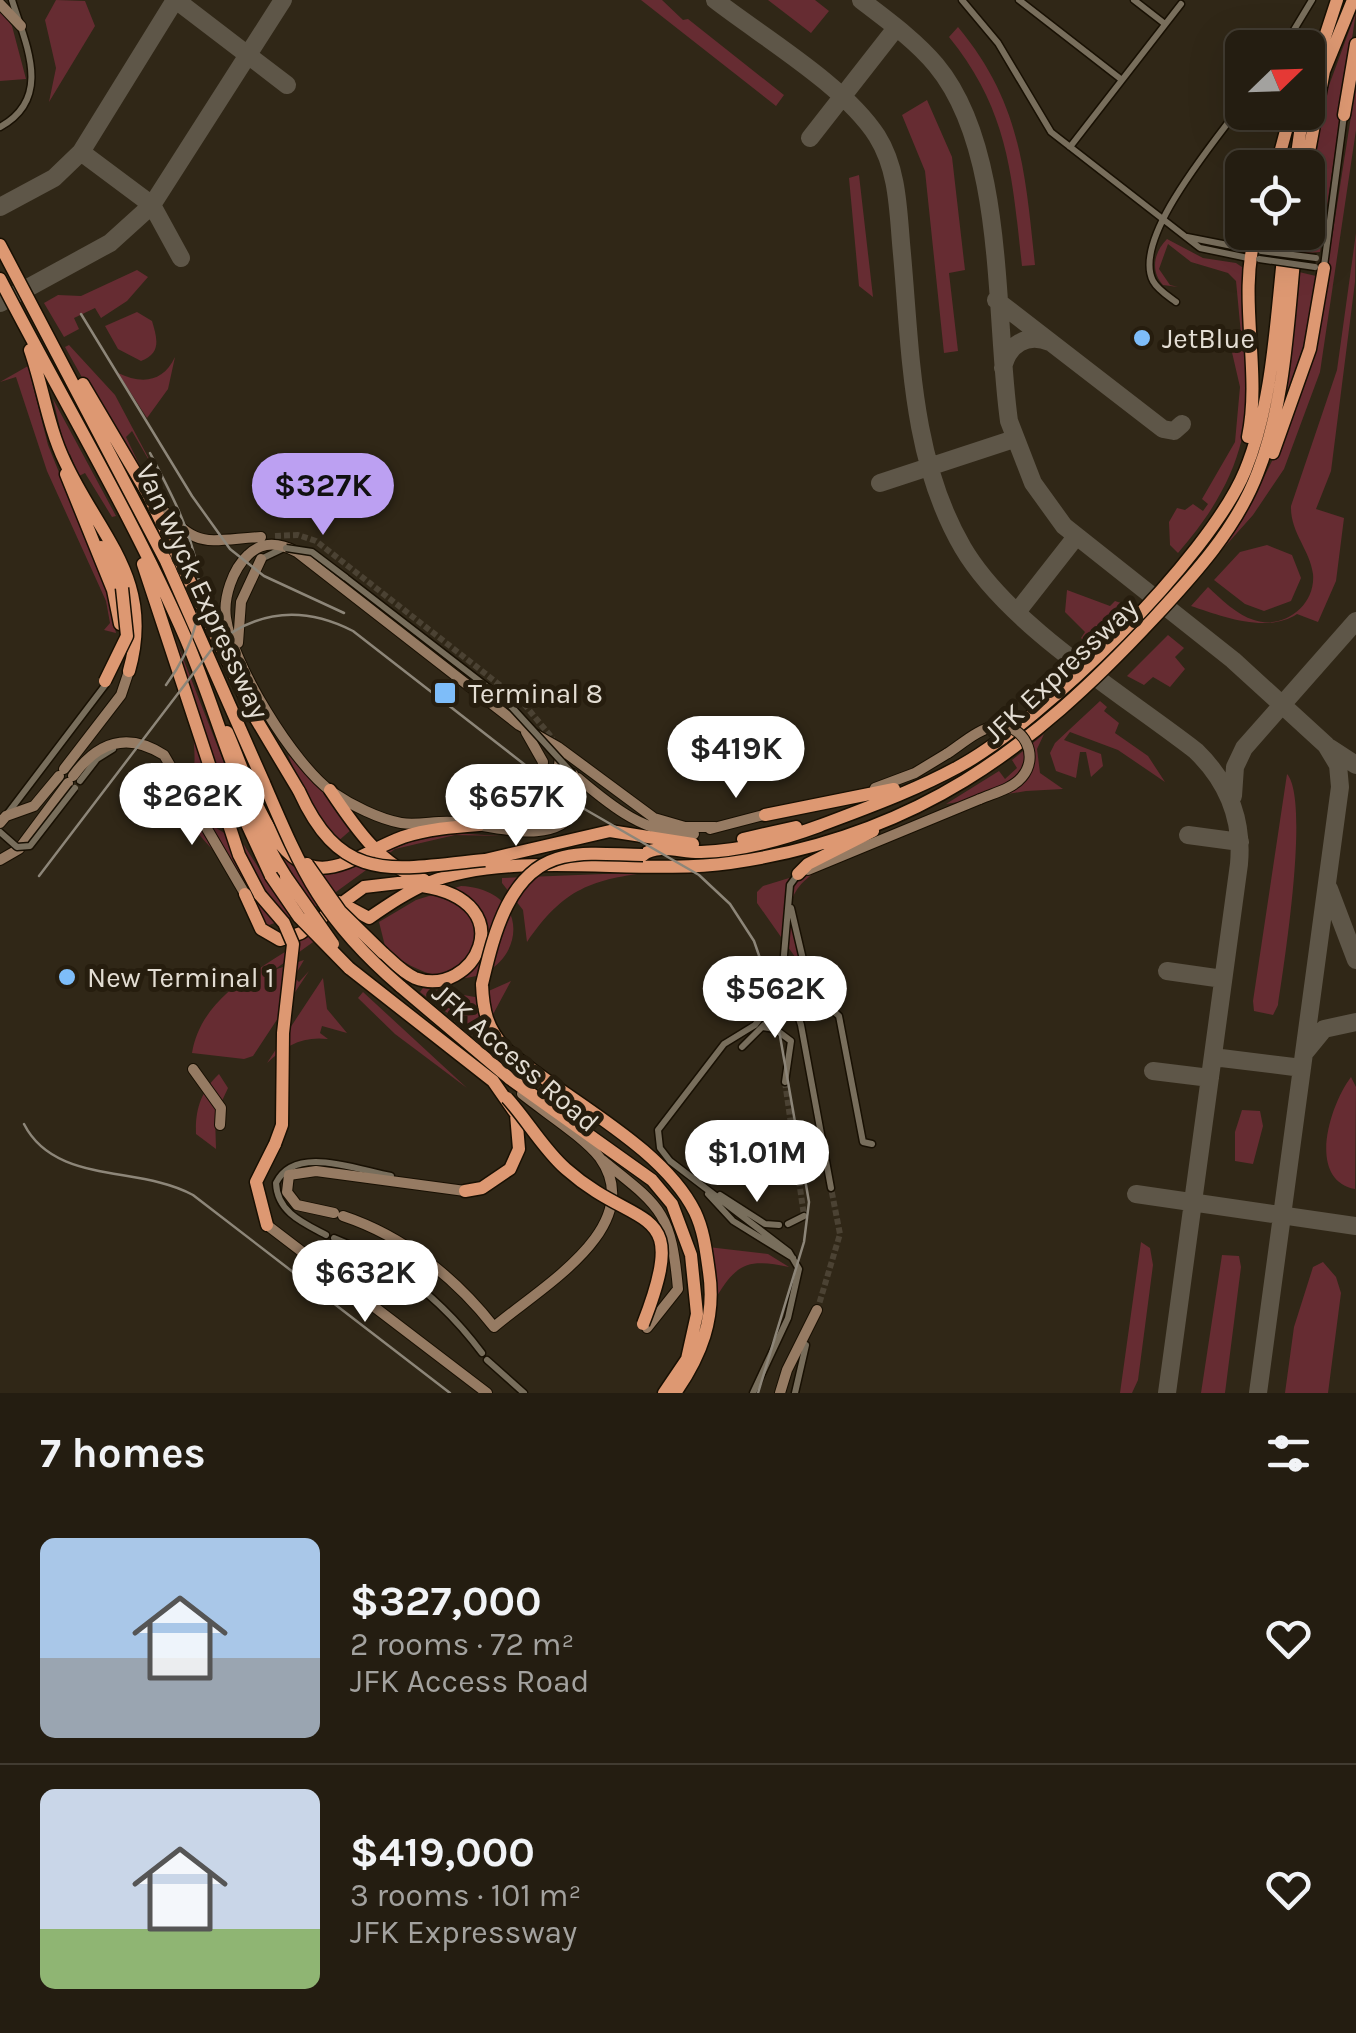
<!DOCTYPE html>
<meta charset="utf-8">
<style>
:root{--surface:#241d11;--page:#302a1f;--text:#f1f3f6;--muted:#a3a29f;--line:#413b31;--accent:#bca0f2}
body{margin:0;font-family:Karla,sans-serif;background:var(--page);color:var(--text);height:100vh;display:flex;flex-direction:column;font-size:38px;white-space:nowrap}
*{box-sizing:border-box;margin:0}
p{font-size:32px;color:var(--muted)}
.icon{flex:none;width:55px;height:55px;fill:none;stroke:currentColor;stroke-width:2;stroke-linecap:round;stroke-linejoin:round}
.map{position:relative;height:1393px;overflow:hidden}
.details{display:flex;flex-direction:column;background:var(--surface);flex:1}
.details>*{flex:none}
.needle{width:65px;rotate:67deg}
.controls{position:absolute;left:1225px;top:30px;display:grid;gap:20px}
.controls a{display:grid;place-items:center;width:100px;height:100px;border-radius:15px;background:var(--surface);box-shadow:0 10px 40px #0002,0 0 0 2px var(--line);font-size:50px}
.price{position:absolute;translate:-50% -85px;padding:0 22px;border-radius:35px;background:#fff;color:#222;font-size:32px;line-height:65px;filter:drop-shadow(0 2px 5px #0008)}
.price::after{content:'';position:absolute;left:50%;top:60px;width:30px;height:22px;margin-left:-15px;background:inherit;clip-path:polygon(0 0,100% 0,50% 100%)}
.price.selected{background:var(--accent);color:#111}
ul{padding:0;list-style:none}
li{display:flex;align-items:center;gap:30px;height:250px;padding:0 40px}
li+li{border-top:2px solid var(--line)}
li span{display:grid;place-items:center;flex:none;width:280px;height:200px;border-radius:15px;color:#555}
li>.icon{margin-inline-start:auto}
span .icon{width:120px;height:120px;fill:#fffc;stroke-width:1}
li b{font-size:42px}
h2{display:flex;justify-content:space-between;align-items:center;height:120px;padding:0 40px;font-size:42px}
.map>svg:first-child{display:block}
.green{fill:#662c32}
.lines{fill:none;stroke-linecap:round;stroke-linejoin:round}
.taxiway{stroke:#5e5648;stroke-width:18}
.street-tunnel{stroke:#4b4233;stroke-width:6;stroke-dasharray:6 3;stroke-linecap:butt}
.street-casing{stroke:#181003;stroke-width:9}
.secondary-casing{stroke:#181003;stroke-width:12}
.highway-casing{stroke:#181003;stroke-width:15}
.street{stroke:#786e5c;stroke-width:6}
.secondary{stroke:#967b63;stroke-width:10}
.highway{stroke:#dd9872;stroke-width:12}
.tram{stroke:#8d8679;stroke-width:2.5}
.street-bridge-casing{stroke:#181003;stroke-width:9;stroke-linecap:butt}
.secondary-bridge-casing{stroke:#181003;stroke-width:12;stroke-linecap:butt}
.highway-bridge-casing{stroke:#181003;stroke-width:15;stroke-linecap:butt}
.street-bridge{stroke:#786e5c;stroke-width:6}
.secondary-bridge{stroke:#967b63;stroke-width:10}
.highway-bridge{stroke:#dd9872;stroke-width:12}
.poi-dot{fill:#7ebdf9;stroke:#261d0e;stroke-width:4}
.labels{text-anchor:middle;stroke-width:10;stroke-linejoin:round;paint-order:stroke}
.poi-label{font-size:28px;fill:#e3ddd3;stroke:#261d0e;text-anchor:start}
.street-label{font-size:28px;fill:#e3ddd3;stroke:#261d0e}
</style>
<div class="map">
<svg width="1356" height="1393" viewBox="0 0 1356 1393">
<rect width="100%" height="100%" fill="#302717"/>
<path class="green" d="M56,0L85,1L95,26L49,102L56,68L45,20Z
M641,0H662L683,20L688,19L784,95L776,106Z
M768,0H815L829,11L811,33Z
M0,9L12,26L26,79L0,81Z
M1356,12L1320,252L1302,253L1324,99Z
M958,27C1021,103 1025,171 1035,265L1022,266C1012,176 1009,111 949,37Z
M1356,84V130L1320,372L1284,469L1253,515L1220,552L1242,521L1279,447L1324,289Z
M927,100L952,157L965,270L949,273L958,351L944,353L925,171L902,115Z
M859,175L873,297L859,286L849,178Z
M1356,233L1355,282L1331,471L1316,509L1344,518L1336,581L1318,622L1297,614C1267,634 1221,616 1191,606L1208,587C1221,599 1237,615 1254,620C1283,630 1316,606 1313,574C1310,550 1290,532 1291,506L1337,370Z
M1167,239L1203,258L1236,263L1245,269C1250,392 1264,454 1178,553L1170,545L1169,522L1177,508L1185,510L1193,504L1203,511L1208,504L1202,499L1235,442L1240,387L1231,348L1238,346L1241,334L1236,281L1228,273L1191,262L1168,244L1159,269L1170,285L1178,287L1163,285C1150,271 1154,252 1167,239Z
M137,270L148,277L127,301L101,318L95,308L74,318L79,329L64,337L44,303L58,295L81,296Z
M1299,272L1316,276L1307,335L1283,405Z
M137,312L152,321C157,338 162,353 141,361L118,349L105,326Z
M69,345L115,395L158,476L132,431L126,437L151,489L112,431L65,347Z
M175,357L168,389L147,418L118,373C141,384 163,383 175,357Z
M28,366L48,445L106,589L116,633L104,630L110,623L106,601L47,471L16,377L0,382Z
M53,399L116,516L112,517L85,473L79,476L70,454L67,457Z
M1267,545L1292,555L1301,578L1291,601L1264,611L1245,604L1214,580L1240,552Z
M1067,590L1110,606L1115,601L1133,607L1092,648L1081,638L1085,632L1065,612Z
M166,615L248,824L243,828L218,813L173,822C219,772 179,675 166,615Z
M1168,635L1184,648L1175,657L1185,669L1170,687L1153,677L1144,685L1127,676Z
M1100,701L1107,707L1104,711L1119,723L1115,733L1148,756L1165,782L1118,750L1070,732L1064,740L1101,754L1103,766L1091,777L1086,752H1080L1076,778L1056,771L1050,753L1055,743Z
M1044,734L1037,749L1040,773L1063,789L1026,791L946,804L999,771L1005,779L1017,768L1012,760Z
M288,755L351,808L352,829L336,843L301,787Z
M1287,774C1310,800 1284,965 1278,1005L1273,1015L1254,1011L1253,1001Z
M213,826L244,845L270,886L288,875L267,839L296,868L327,875L424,837L455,833L500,836L455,835L395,849L314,908L264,927L248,889L193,828Z
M822,868C764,902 803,935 812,981L757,903V892L763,886Z
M654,872C592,879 564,888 527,942L523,910L502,883V878Z
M461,886C562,891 506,1039 386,950L379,922L416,900Z
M334,913L316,940L274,970L304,960L294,977L299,982L309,971L253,1056L244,1059L192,1053C204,981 291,961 334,913Z
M323,978L327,1009L347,1033L322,1026L320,1033L328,1039C302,1036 285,1046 267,1063Z
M511,981L490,1020L493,1048L420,992L423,988L475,997Z
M363,992L467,1088L395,1034L358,998Z
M219,1074L228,1088L215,1116L216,1149L196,1134C195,1110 201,1091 219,1074Z
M1351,1077L1356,1087L1355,1189C1306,1179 1330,1105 1351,1077Z
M1242,1110L1260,1111L1263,1126L1253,1164L1235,1161V1132Z
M1141,1242L1150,1248L1153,1265L1138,1380L1132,1393H1120Z
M708,1247L768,1254L789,1267C749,1259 737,1262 716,1298Z
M1222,1255L1239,1256L1241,1267L1225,1393H1201Z
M1323,1262L1336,1277L1341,1293L1328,1393H1285L1294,1327L1313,1267Z"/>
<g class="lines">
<path class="taxiway" d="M176,0L287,85
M715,0C764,38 844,85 877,136C899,171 898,214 902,254C911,354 911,459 963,548C1009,626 1124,695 1196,751C1228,782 1243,819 1239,864L1167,1393
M861,0C887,20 915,40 936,65C1006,149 994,314 1009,421L1033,483L1064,526L1233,660L1326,745L1338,765L1340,787L1258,1393
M810,138L896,28
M81,152L152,205L181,258
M0,207L54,178L81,152L175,0
M996,300L1163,429L1174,431L1182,424
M0,303L110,243L152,205L283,0
M1003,368C1008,344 1027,333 1050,342
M880,483L1014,439
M1017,612L1075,538
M1330,748L1356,765
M1233,796L1235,767L1244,748L1356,621
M1188,835L1240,842
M1329,889L1356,960
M1167,971L1223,979
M1306,1051L1324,1029L1356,1022
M1213,1057L1302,1068
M1153,1071L1210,1078
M1136,1194L1356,1226"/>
<path class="street-tunnel" d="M275,536L298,535L316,541L524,704L553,739
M785,1082L804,1216
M817,1311L840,1234L831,1188"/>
<g class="street-casing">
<path id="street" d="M962,0L998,43L1051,132L1200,248L1248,258
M1019,0L1122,80
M1134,0L1165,24
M1283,48L1312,0
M0,127C53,98 26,45 12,0
M1070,147L1181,4
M1187,237L1253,250
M1324,266L1344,115
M1176,302C1168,296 1158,290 1153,281C1131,238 1218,138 1242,104
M261,559L284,548
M345,577L508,703
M80,781L97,759L113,749
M8,813L106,684
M791,908L805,968L818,986
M782,989L807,988L839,1016L863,1142L872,1144
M781,990L794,1003L801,1025L831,1188
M762,1027L775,1029L791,1041L785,1082
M742,1047L764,1025
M708,1194L733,1221L793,1258
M720,1195L765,1224L779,1225
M788,1224L804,1216
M326,1235C303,1223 277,1212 276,1183C295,1144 357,1170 391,1176
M334,1238C394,1261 443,1301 482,1353
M487,1360L524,1393
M753,1393L788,1318L799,1269L789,1252L670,1161L660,1148L658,1130L724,1044L755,1025L781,990L790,885L798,874
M795,1393L806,1345"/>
</g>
<g class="secondary-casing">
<path id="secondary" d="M0,4L21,26
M153,499C199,550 199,541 261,537
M238,643L241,602L261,559
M526,732L543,762L541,790
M64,769L121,695L129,671
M573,774C580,786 583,796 576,809C555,849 489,824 454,822C437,820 419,826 401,823C379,819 351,805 332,792C294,765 232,664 226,618C223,597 233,569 248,555C263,540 280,543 297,552L519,725L558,747L654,818L685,827H715
M73,776C97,743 126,731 164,755L245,894
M578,778C612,807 646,835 694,834
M875,788L915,773L948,753
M490,822C522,816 561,791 560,753
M0,823L6,816L34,806L59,776
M710,829L771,813
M0,860L19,849L68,783
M808,870L980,799
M193,1069L221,1108L220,1125
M602,1160C661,1207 671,1211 678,1289L647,1328
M334,1213L297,1205L287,1192L289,1175L316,1171L465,1191
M343,1216C403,1236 455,1277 494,1327C538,1289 649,1227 600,1158C584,1137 544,1112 522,1094
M267,1225L487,1393
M780,1393L787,1370L817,1310"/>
</g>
<g class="highway-casing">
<path id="highway" d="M1308,89L1337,0
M1344,115L1356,44
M1276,168L1291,112
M1295,168L1303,112
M1306,168L1324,71L1353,0
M0,245L166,561L264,783
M0,279C62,399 132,515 186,639C220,719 238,802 286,877
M30,350C43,387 48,427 65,462C100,537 155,580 129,671
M83,384L148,494L253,714L299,791
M1248,437C1262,370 1237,298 1256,232
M1273,453L1310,349L1324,268
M66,474L113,590L120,624
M101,547L122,588
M143,564L239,855L260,895
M227,732C242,766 254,807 275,837C316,896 354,855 403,837C427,829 453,827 479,825
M229,785L271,876
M330,790C354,826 381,867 424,880
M765,815L894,789
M743,839L796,827
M643,855C659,843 682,853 701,852C742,851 781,840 819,826C866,808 914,791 958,767C1042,722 1209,558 1245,471C1275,398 1276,310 1286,232
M485,860L610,831L693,844
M798,874L808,864L873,831
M245,894L261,929L280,940L301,933L364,887L424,880
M339,902L369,918C388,905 407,892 428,883C511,849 639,876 730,863C914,837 1030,751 1153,619C1194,575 1237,528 1258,472C1287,398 1288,310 1297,232
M383,953C392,961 403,973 415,978C473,1000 526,902 422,886
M349,968L493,1081L516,1114L519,1149L510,1169L482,1188L465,1191
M482,984C483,1011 487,1028 505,1048C561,1098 661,1144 695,1212C704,1231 706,1251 709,1272C716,1318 701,1356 675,1393
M400,986L509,1078L652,1180L672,1204L691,1255L697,1314L687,1359L664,1393
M267,1225L256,1182L275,1144"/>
</g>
<use href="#street" class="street"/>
<use href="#secondary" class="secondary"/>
<use href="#highway" class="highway"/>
<path class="tram" d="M81,314L192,496L230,549L264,576L344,613
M150,453C192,533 228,601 166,685
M39,876L215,645C257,610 304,606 353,631L574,803L699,875L730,904L754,941L773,996L809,1202L804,1242L758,1393
M24,1124C55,1185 139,1165 193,1195L450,1393"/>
<g class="street-bridge-casing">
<path id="street-bridge" d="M1261,251L1316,258
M1259,259L1315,267
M286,548L312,552L345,577
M508,703L573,774
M0,832L17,847L30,846L75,788"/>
</g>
<g class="secondary-bridge-casing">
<path id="secondary-bridge" d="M948,753C962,744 979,728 997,726C1024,724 1040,756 1022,777C1012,789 994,793 980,799"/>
</g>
<g class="highway-bridge-casing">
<path id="highway-bridge" d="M105,681L127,636L122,588
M264,783C303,874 323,920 400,986
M299,791C343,888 396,868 485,860
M307,864L340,911L383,953
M271,876L299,917L349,968
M286,877L333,944
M260,895L284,923L293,944L283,1033L282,1125L275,1144
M482,984C493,938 508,869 563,857C589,851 616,855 643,855
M507,1098C527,1120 544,1150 566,1169C638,1233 692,1199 643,1324"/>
</g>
<use href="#street-bridge" class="street-bridge"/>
<use href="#secondary-bridge" class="secondary-bridge"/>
<use href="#highway-bridge" class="highway-bridge"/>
</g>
<g class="poi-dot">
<circle cx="1142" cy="338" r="10"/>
<rect x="433" y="681" width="24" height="24" rx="5"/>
<circle cx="67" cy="977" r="10"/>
</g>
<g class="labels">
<g class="poi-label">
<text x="1162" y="348">JetBlue</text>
<text x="468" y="703">Terminal 8</text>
<text x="87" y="987">New Terminal 1</text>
</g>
<g class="street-label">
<text transform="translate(203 591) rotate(65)" y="10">Van Wyck Expressway</text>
<text transform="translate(1060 670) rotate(-43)" y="10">JFK Expressway</text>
<text transform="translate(516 1057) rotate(41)" y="10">JFK Access Road</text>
</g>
</g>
</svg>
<div class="controls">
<a><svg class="needle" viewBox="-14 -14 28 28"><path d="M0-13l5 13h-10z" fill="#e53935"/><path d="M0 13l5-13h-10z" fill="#a3a29f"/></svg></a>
<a><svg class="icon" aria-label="locate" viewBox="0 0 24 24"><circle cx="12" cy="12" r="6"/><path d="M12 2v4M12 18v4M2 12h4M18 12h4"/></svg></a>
</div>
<b class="price selected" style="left:323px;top:538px">$327K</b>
<b class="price" style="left:736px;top:801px">$419K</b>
<b class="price" style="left:192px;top:848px">$262K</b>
<b class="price" style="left:516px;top:849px">$657K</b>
<b class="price" style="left:775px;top:1041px">$562K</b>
<b class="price" style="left:757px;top:1205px">$1.01M</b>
<b class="price" style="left:365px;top:1325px">$632K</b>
</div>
<section class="details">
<h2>7 homes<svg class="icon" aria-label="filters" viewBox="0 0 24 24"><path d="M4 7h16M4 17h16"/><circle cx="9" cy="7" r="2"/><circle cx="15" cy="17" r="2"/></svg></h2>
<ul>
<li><span style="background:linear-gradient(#a9c7e8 60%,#9aa5b1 0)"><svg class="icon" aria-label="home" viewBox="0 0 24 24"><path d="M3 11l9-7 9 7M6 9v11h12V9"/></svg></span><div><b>$327,000</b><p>2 rooms · 72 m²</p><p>JFK Access Road</p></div><svg class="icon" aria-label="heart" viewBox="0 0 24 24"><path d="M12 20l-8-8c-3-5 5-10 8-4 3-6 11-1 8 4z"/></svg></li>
<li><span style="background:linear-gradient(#c9d6e8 70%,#8fb573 0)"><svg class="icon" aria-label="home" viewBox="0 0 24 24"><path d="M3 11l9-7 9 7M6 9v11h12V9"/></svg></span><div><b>$419,000</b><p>3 rooms · 101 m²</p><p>JFK Expressway</p></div><svg class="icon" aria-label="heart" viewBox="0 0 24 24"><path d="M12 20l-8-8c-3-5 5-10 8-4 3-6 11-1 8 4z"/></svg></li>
</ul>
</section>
